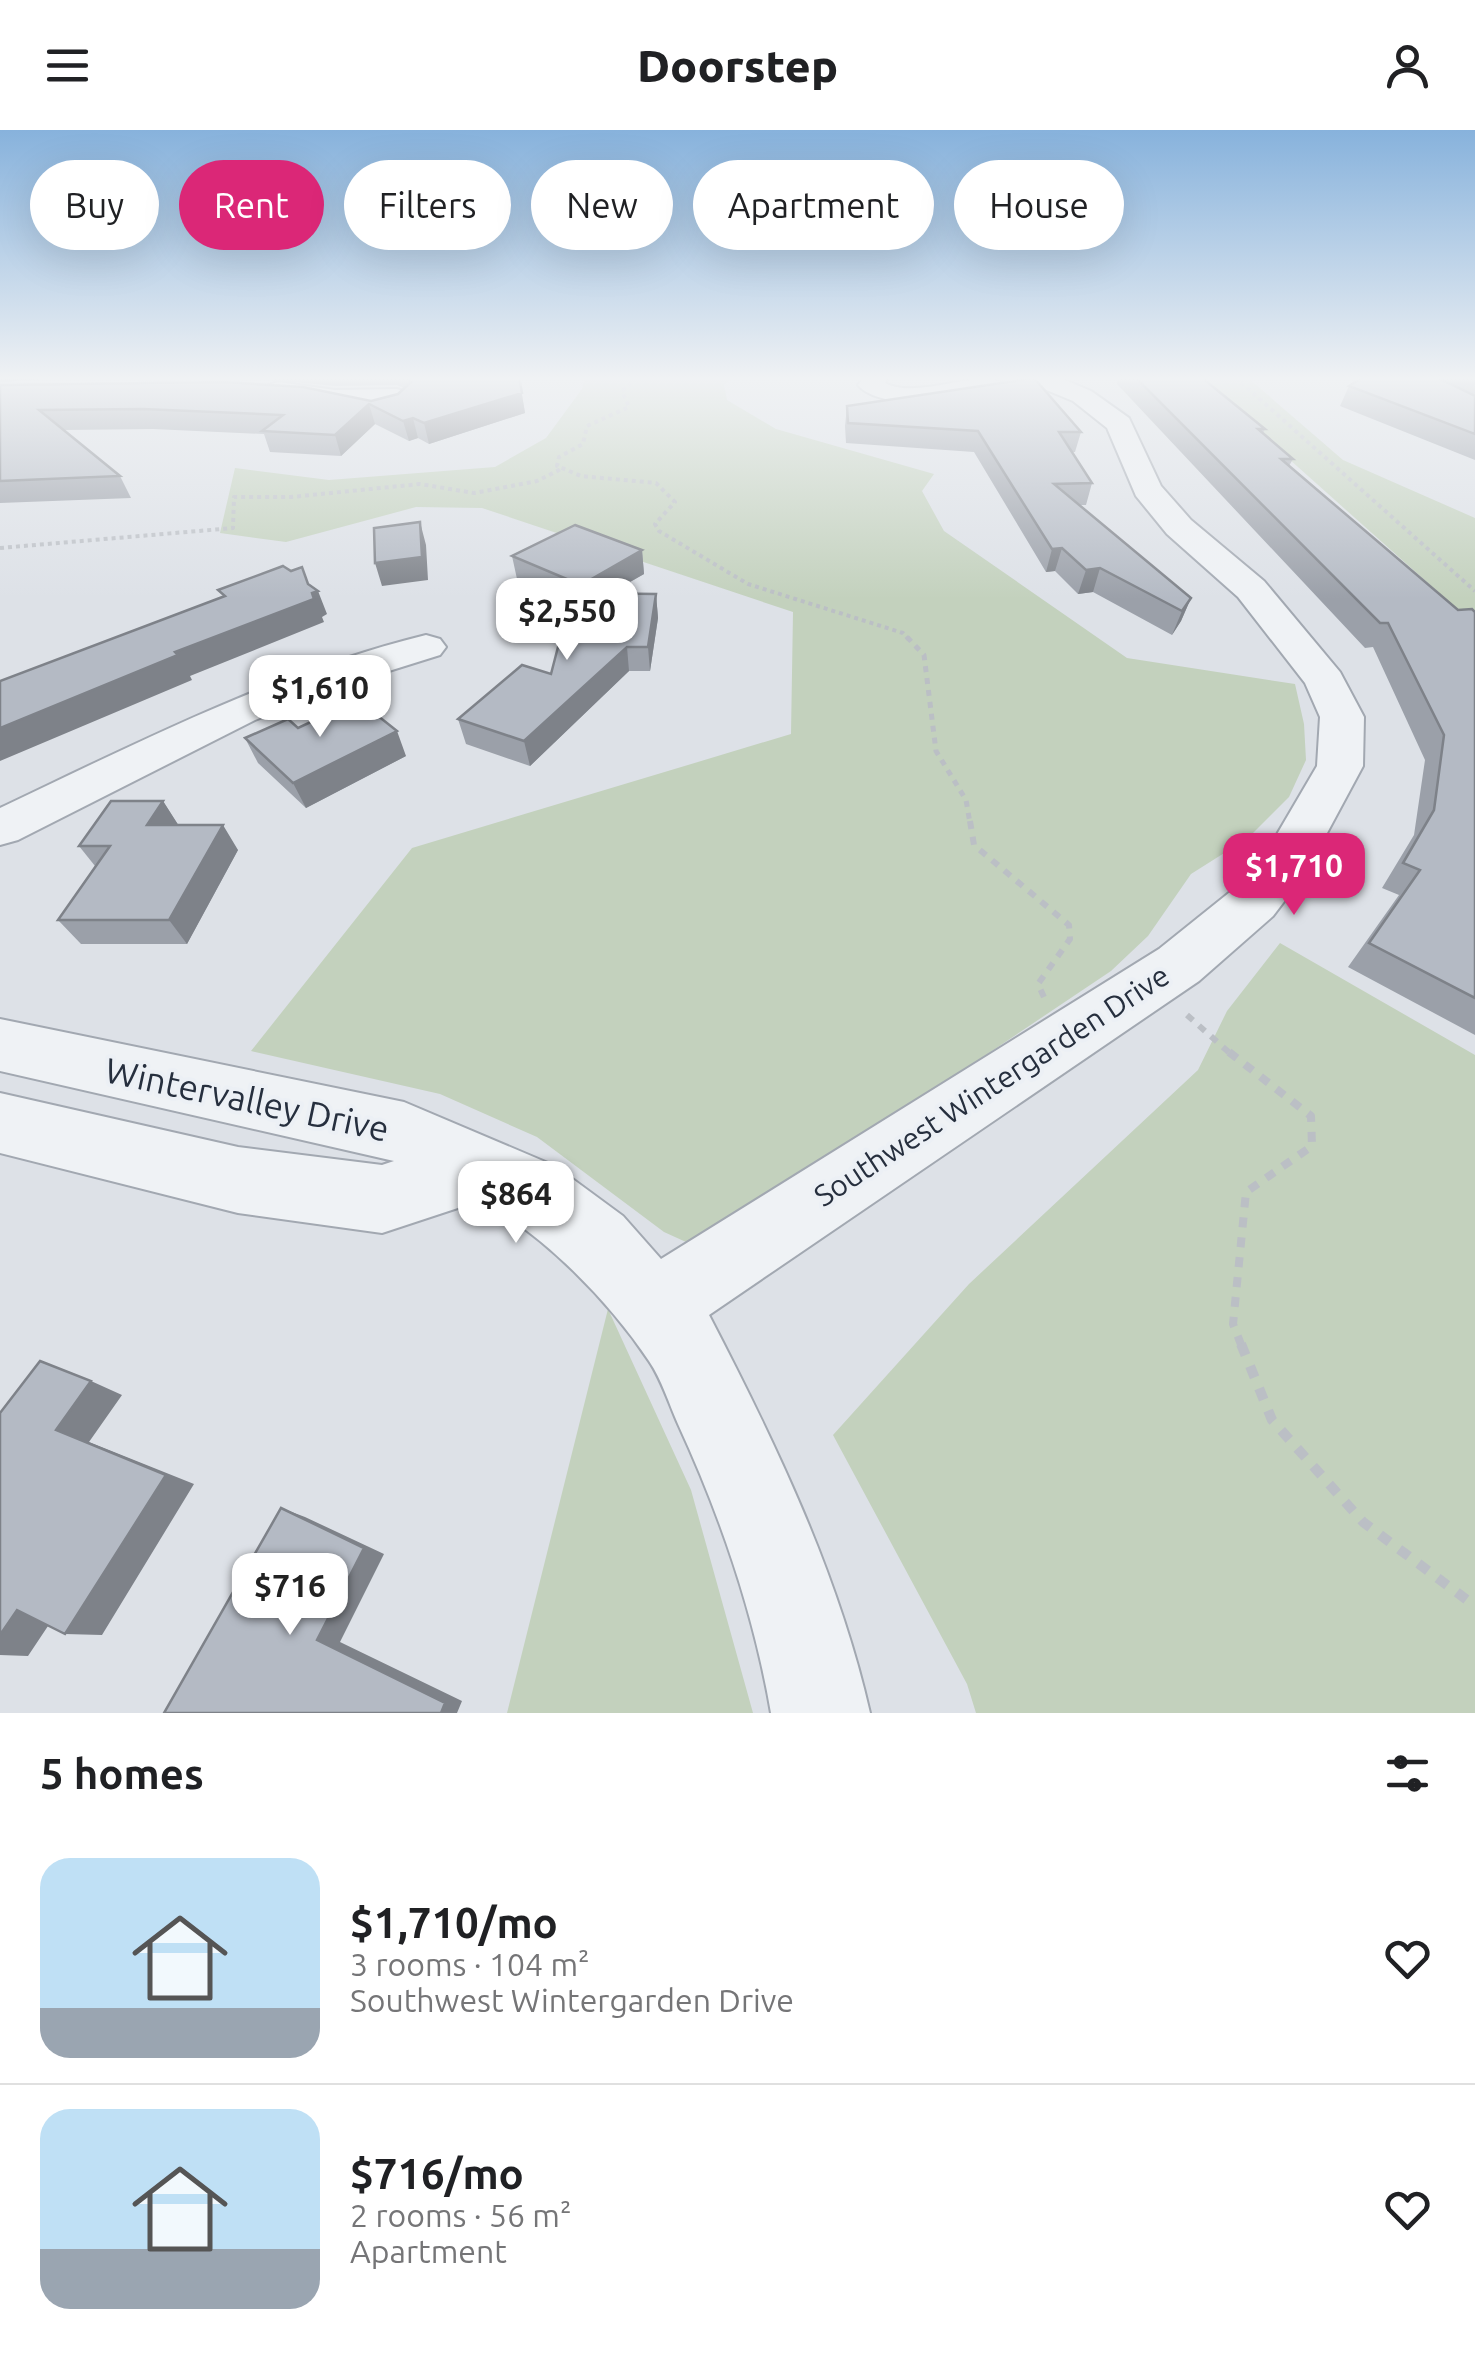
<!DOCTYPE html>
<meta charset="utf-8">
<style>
:root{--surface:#fff;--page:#f2f2f2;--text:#202124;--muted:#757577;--line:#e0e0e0;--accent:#db2777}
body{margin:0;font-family:Ubuntu,sans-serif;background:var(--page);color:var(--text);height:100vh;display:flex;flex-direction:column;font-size:38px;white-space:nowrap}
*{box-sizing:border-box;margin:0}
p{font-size:32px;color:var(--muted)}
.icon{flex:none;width:55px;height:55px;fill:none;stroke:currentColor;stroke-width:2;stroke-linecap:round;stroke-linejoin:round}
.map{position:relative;height:1583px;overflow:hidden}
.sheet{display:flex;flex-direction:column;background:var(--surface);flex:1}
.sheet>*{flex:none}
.guide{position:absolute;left:30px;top:30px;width:1415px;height:90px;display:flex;gap:20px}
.price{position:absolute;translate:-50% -85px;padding:0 22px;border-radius:20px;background:#fff;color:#222;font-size:32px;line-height:65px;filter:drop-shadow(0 2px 5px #0008)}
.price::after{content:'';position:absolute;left:50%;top:60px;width:30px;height:22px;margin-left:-15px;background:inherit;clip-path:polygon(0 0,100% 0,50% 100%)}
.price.current{background:var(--accent);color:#fff}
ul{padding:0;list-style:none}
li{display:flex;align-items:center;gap:30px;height:250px;padding:0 40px}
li+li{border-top:2px solid var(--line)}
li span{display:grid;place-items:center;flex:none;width:280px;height:200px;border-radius:30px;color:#555}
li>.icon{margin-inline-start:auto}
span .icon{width:120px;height:120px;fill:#fffc;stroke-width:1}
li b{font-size:42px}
h2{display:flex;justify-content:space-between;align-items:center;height:120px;padding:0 40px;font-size:42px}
.chip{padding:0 35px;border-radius:45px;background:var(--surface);box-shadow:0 10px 40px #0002;font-size:35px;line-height:90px}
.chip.current{background:var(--accent);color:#fff}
header{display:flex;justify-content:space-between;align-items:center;height:130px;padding:0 40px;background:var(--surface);font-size:45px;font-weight:800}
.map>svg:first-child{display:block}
.green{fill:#c3d1bd}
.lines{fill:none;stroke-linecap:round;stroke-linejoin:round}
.minor-casing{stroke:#a2a8b1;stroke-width:4}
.path-far4{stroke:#bbbfc5;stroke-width:4;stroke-dasharray:4 4;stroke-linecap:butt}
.path-far3{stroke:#bbbfc5;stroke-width:5;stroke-dasharray:6 6;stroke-linecap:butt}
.path-far2{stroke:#bbbfc5;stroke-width:6;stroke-dasharray:8 8;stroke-linecap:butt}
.path-far1{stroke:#bbbfc5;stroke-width:8;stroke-dasharray:10 10;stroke-linecap:butt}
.path{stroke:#bbbfc5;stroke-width:10;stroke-dasharray:12 12;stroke-linecap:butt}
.minor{fill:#eff2f5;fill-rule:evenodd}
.wall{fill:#9ba0a9}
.shaded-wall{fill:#7e8289}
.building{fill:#b4bac4;stroke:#7e8289;stroke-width:2.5}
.labels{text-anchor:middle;stroke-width:8;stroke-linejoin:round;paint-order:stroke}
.street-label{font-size:30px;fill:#262f3e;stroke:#ecf0f5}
.near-street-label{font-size:35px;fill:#262f3e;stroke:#ecf0f5}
</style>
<header><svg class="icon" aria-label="menu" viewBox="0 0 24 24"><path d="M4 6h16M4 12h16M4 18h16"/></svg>Doorstep<svg class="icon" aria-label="person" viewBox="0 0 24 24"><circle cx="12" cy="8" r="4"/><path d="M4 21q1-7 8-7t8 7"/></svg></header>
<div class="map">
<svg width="1475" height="1583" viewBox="0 0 1475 1583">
<rect width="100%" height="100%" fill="#dde1e7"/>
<path class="green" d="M585,247H734L724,255L727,270L776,299L934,344L922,361L944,401L1127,528L1295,554L1304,594L1306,630L1289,667L1248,708L1191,744L1148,806L1111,841L722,1102L686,1112L664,1102L537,1007L440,964L251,921L412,718L791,604L793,482L482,378L416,377L286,412L220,403L235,338L329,350L495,337L546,308L582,259Z
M1197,247H1247L1343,330L1475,388V495Z
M1280,813L1475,925V1583H976L967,1554L833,1305L969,1154L1198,940L1227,881Z
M608,1179L691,1360L753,1583H507Z"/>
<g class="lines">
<g class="minor-casing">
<path id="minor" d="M864,247H888L885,253C918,271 986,235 1005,255C984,277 880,282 858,255Z
M1024,247H1058L1091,261L1129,288L1161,356L1191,390L1264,451L1340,542L1364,587L1363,636L1305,744L1273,786L1199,851L709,1185C775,1312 838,1443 870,1583H771C754,1484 720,1385 678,1294C669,1274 662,1250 649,1231C611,1174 542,1101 479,1071L382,1103L238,1083L0,1023V963L238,1017L382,1035L394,1031L0,941V889L404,972L555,1036L623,1086L661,1129L1159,819L1235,758L1269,718L1317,636L1320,587L1305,553L1238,467L1167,404L1136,366L1107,298L1073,271L1027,252Z
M278,252L335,260L397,259L406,262L412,271C388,301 352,280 324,274C306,270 287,270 269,265L265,260L269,255Z
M426,505L440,509L446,517L440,525L341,556L255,590L18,710L0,715V678C139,612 276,542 426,505Z"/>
</g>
<path class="path-far4" d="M637,247L622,261L629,277L587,296L583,314L559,327L557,336L581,346L656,353L675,372L655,394L659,401L748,454L903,503L909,510
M1235,247L1475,461
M0,418L233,398L234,367H291L420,354L474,363L537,351L561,339"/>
<path class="path-far3" d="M907,507L924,525L936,621L966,670L970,693"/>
<path class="path-far2" d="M970,691L974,715L1069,795L1070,809L1038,854L1044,867
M1187,885L1232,925"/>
<path class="path-far1" d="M1229,922L1311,986L1312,1016L1246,1062L1233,1194L1242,1217"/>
<path class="path" d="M1241,1214L1272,1290L1363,1392L1475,1476"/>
<use href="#minor" class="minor"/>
</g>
<path class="wall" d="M245,247H519L525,283L429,314L418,308L409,311L375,294L341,326L270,322L264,304L153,299L64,300L120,346L131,368L0,373V255L371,271L398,264L404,258L397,255L335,256Z
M1119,247H1201L1265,299L1263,303L1293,329L1289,336L1458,480L1475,482V905L1348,837L1399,765L1382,758L1414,705L1425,630L1373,517L1365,518L1117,254Z
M1363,247H1475V330L1340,276L1349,256Z
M847,276L1081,302L1075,322H1072L1092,353L1086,375H1079L1191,468L1181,491L1172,505L1093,462L1078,464L1055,441L1046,442L974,322L846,313L845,296Z
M642,420L644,444L609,464H656L658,488L650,541H629L530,636L466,614L458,589L551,544L570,472L517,449L512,426Z
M298,598L406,626L306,678L258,633L245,608Z
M163,671L178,695L238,720L187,814H81L58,790L95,736L79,716Z"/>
<path class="shaded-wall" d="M0,247H78L0,252Z
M519,247L525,283L429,314L424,293Z
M369,274L375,294L341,326L335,305Z
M413,288L418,308L409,311L403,291Z
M420,392L426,415L428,450L382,456L375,433Z
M1062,418L1055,441L1046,442L1052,419Z
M642,420L644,444L584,478L581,455Z
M1100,438L1093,462L1078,464L1086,440Z
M318,461L327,484L322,487L324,492L190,546L192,550L0,631V598Z
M656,464L658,488L650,541L648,517Z
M1191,468L1181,491L1172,505L1182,481Z
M627,517L629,541L530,636L524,611Z
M397,601L406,626L306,678L293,653Z
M163,671L179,696L147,695Z
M223,695L238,720L187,814L169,790Z
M91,1251L122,1265L89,1312L194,1354L102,1505L65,1504L56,1300Z
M281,1378L305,1387L384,1424L340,1512L462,1571L457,1583H441L317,1510Z
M17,1480L56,1484L28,1526L0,1525V1505Z"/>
<path class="building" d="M408,247H519L522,263L424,293L413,288L403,291L369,274L335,305L262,301L283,285L143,279L39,280L120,346L0,351V255L224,252L303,257L371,271L398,264L411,252Z
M1135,247H1201L1265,299H1258L1293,329H1281L1458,480L1472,479L1475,482V868L1369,813L1420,740L1403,733L1434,680L1444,605L1388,493H1380Z
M1363,247H1436L1475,266V304L1349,256Z
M1034,248L1081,302H1059L1092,353L1054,354L1191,468L1182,481L1100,438L1086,440L1062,418L1052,419L978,301L848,293L847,276Z
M420,392L422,427L375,433L374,398Z
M575,395L642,420L581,455L512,426Z
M283,436L291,441L302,437L308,454L318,461L312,463L314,469L175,522L178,525L0,598V551L225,466L218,460Z
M572,463L656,464L648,517H627L524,611L458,589L522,535L551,544Z
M358,570L397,601L293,653L245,608L288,589L298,598Z
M111,671H163L147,695H223L169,790H58L110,716H79Z
M40,1231L91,1251L56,1300L166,1345L65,1504L17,1480L0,1505V1283Z
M281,1378L364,1418L317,1510L445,1573L441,1583H164Z"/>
<linearGradient id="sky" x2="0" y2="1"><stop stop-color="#87b2dc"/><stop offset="0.53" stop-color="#f0f2f4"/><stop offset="1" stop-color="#f0f2f4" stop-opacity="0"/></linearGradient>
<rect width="1475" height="469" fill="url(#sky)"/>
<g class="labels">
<g class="street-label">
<text transform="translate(992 956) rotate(-33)" y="10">Southwest Wintergarden Drive</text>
</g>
<g class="near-street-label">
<text transform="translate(247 970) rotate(12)" y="12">Wintervalley Drive</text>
</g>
</g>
</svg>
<b class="price" style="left:567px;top:533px">$2,550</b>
<b class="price" style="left:320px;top:610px">$1,610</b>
<b class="price current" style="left:1294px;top:788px">$1,710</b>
<b class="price" style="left:516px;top:1116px">$864</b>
<b class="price" style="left:290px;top:1508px">$716</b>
<div class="guide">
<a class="chip">Buy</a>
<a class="chip current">Rent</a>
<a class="chip">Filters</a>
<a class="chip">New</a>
<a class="chip">Apartment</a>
<a class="chip">House</a>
</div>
</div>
<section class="sheet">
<h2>5 homes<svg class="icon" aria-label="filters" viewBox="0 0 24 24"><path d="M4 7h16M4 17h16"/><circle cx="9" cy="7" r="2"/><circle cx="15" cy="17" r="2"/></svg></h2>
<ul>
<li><span style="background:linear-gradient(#bfe0f5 75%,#9aa5b1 0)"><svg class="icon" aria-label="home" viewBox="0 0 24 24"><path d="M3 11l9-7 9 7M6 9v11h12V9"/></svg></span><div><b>$1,710/mo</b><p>3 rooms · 104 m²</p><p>Southwest Wintergarden Drive</p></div><svg class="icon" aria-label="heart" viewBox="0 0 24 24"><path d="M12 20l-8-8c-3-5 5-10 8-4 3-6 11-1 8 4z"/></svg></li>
<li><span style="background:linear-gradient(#bfe0f5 70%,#9aa5b1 0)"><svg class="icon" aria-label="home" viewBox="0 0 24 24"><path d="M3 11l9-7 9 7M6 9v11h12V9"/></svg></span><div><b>$716/mo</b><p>2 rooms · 56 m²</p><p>Apartment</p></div><svg class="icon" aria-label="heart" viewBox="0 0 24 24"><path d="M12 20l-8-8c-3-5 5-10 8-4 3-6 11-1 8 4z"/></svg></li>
</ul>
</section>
